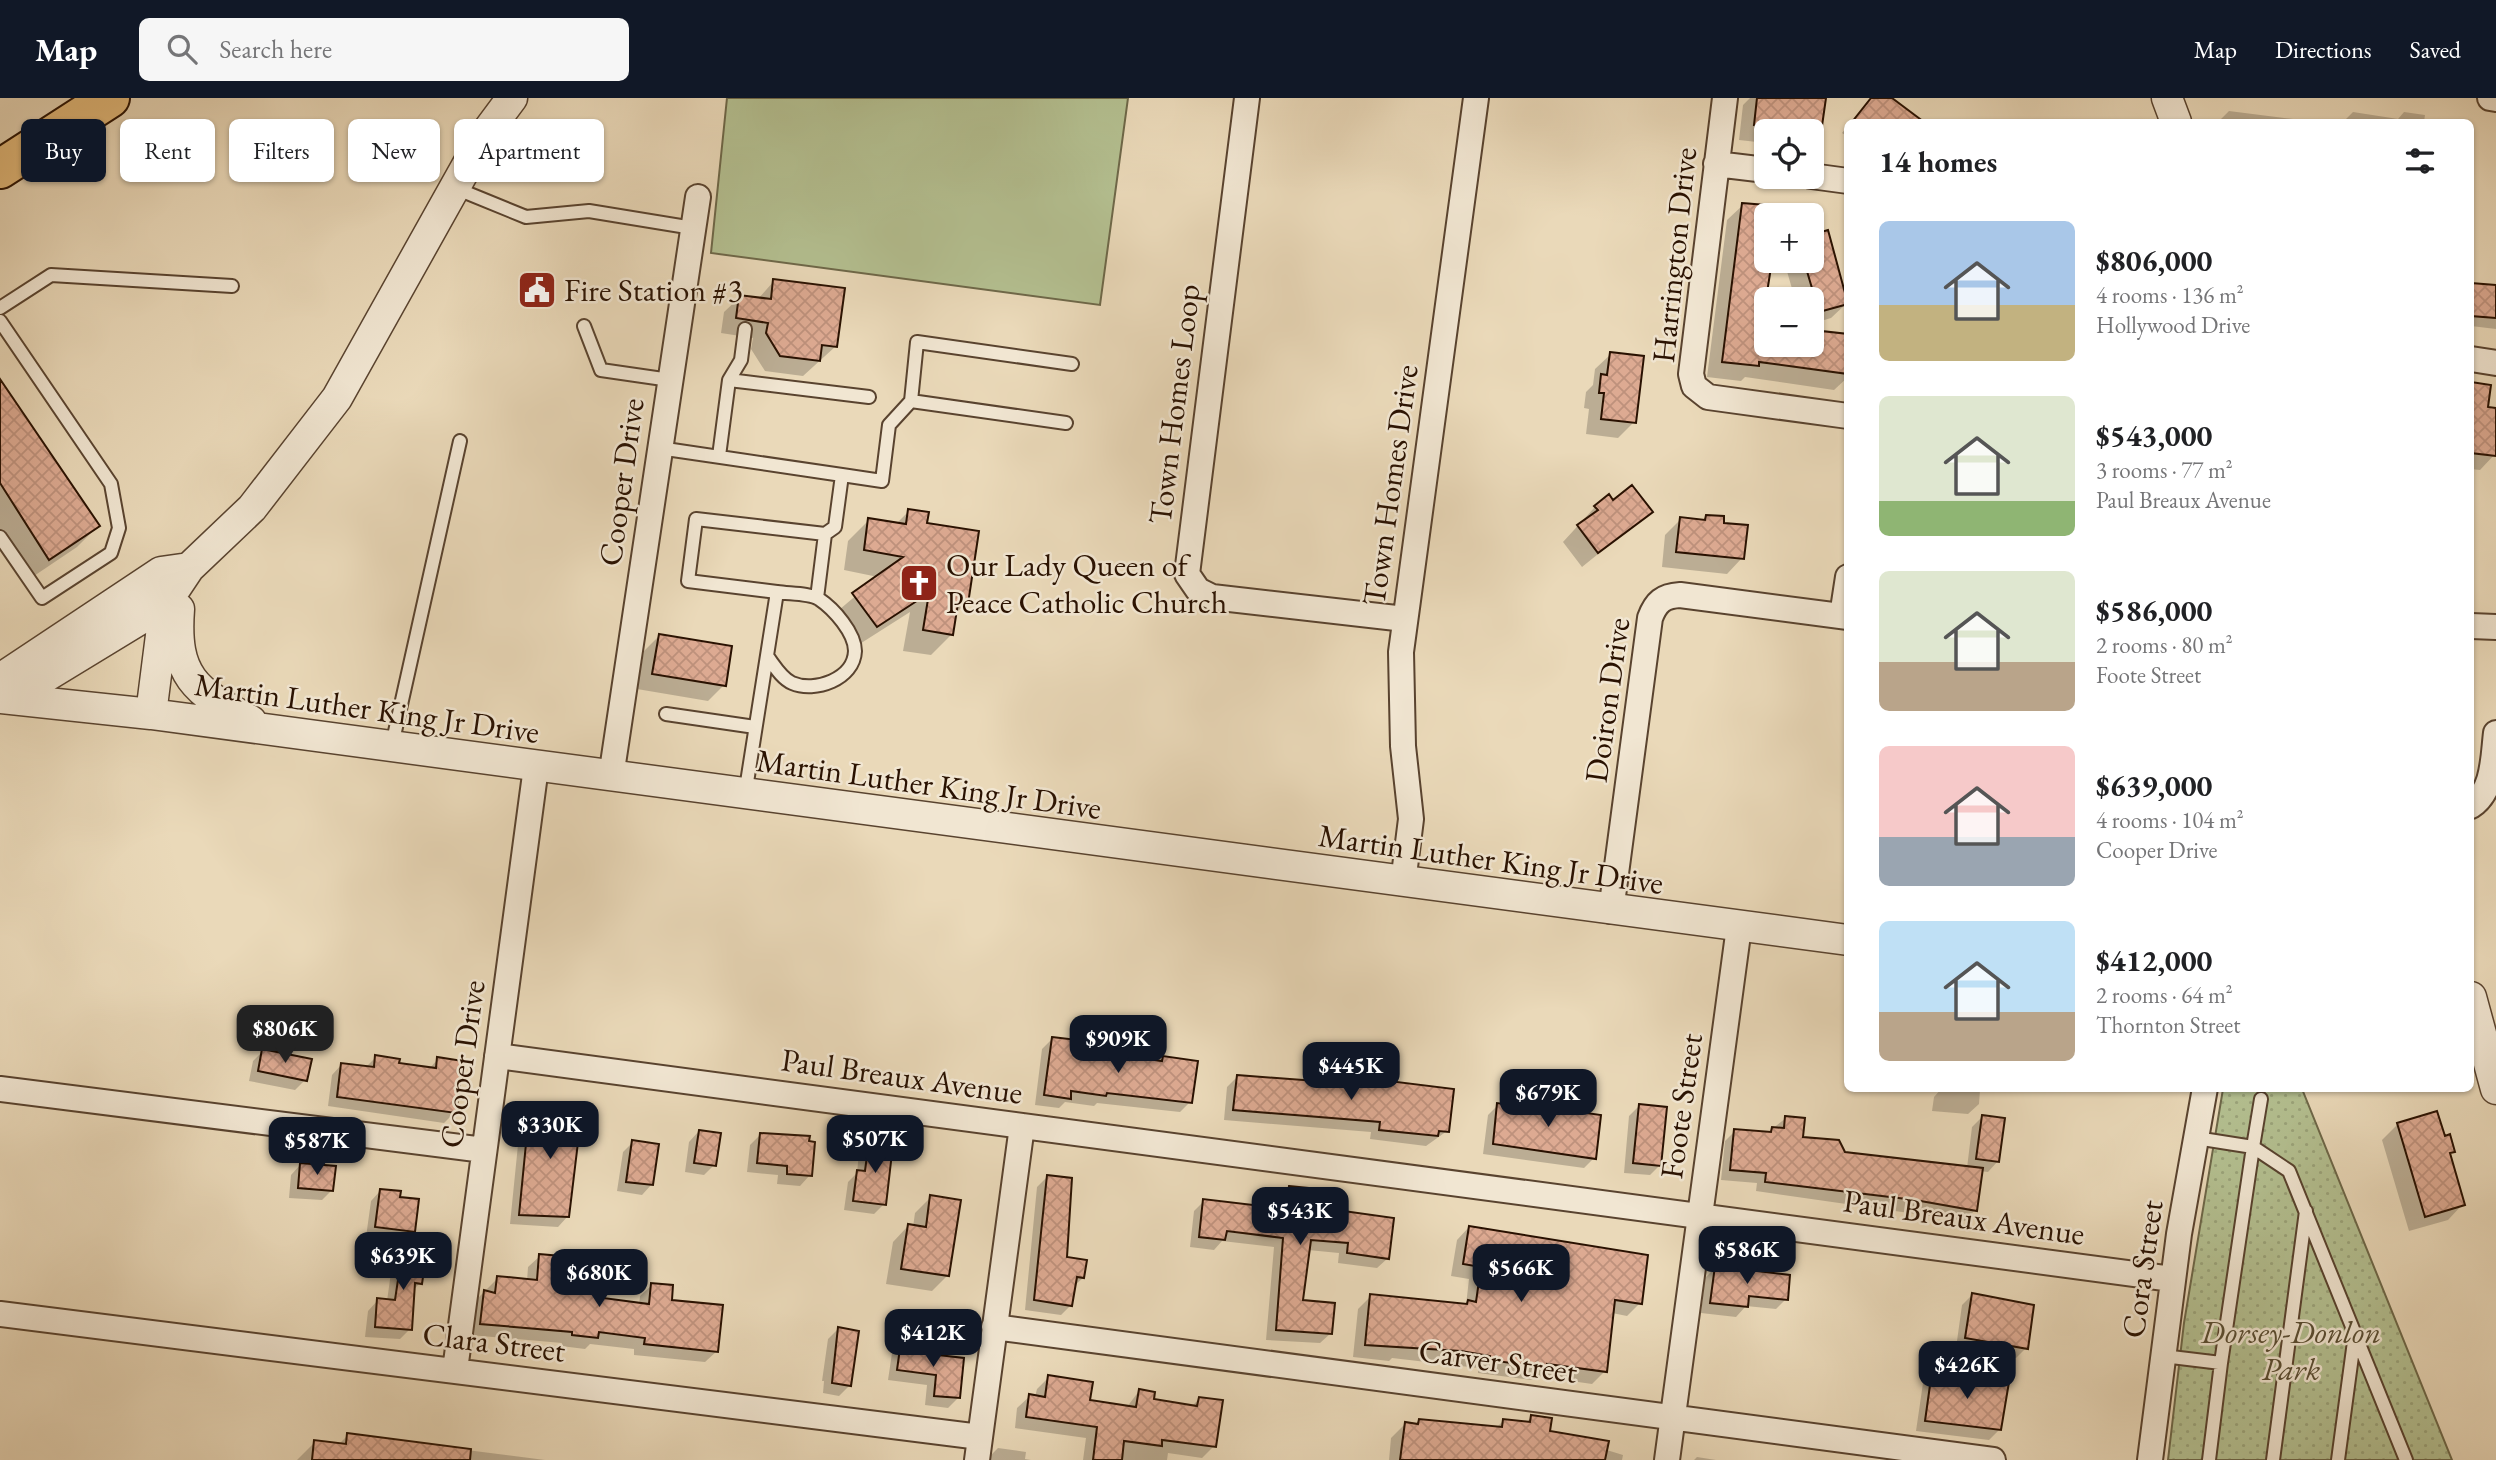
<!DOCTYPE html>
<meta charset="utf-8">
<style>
:root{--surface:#fff;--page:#f6f6f6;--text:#202124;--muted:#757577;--accent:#111827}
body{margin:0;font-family:"EB Garamond",serif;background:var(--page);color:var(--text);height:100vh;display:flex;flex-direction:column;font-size:26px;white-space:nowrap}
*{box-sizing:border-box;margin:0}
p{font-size:23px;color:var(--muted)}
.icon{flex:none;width:38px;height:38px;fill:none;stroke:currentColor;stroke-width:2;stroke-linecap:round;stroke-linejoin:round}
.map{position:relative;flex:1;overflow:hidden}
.details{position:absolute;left:1844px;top:21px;width:630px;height:973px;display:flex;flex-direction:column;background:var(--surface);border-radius:10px;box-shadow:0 2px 5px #0004}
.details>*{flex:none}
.top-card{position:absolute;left:21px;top:21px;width:665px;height:63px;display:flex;gap:14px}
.controls{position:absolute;left:1754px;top:21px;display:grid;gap:14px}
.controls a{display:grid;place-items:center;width:70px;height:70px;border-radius:10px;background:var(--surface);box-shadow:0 2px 5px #0004;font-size:35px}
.price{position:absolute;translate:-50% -60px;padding:0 16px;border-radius:14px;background:var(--accent);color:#fff;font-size:23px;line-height:46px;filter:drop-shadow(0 2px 4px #0008)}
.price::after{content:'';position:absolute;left:50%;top:42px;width:21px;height:16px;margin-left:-10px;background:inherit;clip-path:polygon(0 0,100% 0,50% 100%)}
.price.active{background:#222;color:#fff}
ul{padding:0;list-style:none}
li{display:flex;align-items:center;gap:21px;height:175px;padding:0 35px}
li span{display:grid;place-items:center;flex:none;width:196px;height:140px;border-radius:10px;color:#555}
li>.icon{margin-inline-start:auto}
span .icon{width:84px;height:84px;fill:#fffc;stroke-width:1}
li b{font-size:30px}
h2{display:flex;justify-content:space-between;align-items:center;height:84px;padding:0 35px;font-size:30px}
.tag{padding:0 24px;border-radius:10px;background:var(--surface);box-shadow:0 2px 5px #0004;font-size:24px;line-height:63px}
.tag.active{background:var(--accent);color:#fff}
header{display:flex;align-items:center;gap:42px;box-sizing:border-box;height:98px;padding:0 35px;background:var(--accent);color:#fff}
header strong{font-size:33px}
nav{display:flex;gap:38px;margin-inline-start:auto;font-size:24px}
.search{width:490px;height:63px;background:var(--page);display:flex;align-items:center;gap:18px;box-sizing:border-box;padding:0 24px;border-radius:10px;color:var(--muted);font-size:26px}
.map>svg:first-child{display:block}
.grass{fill:#b4c091;stroke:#6e6849;stroke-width:2}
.park{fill:url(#park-dots);stroke:#6e6849;stroke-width:2}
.shadow{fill:#0003}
.building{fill:url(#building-cross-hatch);stroke:#291101;stroke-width:2}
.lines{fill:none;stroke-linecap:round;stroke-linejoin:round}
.service-casing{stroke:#59432f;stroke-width:16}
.minor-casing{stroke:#59432f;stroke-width:28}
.tertiary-casing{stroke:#59432f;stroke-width:33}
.motorway-casing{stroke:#291101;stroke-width:42}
.service{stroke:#f1e6d2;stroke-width:12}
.minor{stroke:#f1e6d2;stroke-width:24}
.tertiary{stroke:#f1e6d2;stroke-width:30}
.motorway{stroke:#e5bc7c;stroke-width:38}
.labels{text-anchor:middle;stroke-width:5;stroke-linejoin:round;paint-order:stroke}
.street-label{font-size:32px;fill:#291101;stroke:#f1e6d2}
.poi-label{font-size:32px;fill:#291101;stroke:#f1e6d2;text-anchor:start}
.park-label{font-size:32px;font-style:italic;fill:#5a4e33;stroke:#f1e6d2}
</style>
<header>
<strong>Map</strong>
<div class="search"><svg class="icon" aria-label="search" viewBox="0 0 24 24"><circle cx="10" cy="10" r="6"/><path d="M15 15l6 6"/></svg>Search here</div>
<nav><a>Map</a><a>Directions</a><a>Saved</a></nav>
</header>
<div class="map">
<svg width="2496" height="1362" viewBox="0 0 2496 1362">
<defs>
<pattern id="park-dots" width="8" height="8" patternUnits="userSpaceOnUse" patternTransform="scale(1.75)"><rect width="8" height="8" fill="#b4c091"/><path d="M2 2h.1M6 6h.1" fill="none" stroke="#9ba47b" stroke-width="1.8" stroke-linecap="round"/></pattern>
<pattern id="building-cross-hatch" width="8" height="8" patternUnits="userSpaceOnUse" patternTransform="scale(1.75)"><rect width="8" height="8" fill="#ddaa92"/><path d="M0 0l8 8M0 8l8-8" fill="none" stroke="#be917c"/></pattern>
</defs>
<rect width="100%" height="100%" fill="#ead9b9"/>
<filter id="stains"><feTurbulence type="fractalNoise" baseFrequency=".00286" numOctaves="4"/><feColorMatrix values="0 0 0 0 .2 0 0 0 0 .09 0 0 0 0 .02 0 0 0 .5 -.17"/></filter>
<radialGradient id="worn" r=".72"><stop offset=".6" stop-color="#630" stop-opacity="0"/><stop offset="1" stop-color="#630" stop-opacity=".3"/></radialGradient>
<path class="grass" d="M727,0H1128L1100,207L711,155Z"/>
<path class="park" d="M2223,991H2302L2452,1362H2168L2184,1225Z"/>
<path class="shadow" d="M1750,0H1824L1820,34L1811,43V33H1766V45L1739,42L1743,7Z
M1872,0H1889L1920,24H1851Z
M2229,13L2293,21L2292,24H2218Z
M2353,14L2398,21L2404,14L2425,17L2424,24H2343Z
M1848,28V39L1842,35Z
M1743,107L1778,111L1777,117H1766V163H1776L1770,168L1763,227L1766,247H1811V233L1848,238V279L1834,292L1745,279L1741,283L1707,279L1727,122Z
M1784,163H1811L1847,205L1831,220L1811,226V201H1795Z
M774,183L836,248L803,278L765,273L751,251L753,240L721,235L724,214L740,199L758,201Z
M2471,186L2496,189V231L2471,228Z
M1611,256L1634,324L1618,340L1586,336L1589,311L1584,310L1586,294L1593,287L1595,271Z
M0,283L98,428L77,449L28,482L0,439Z
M2471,286L2486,310L2496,312V355L2480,372L2471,371Z
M1612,404L1650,414L1582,469L1563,444L1595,409Z
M909,413L925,427L966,505L955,516L952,536L931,557L903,553L910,514L855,549L833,517L878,479L844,472L848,443L869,422L896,426Z
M1707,418L1722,426L1742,460L1727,476L1662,469L1665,437L1681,421L1702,423Z
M659,538L724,587L708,603L637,591L644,553Z
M1052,941L1074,956L1127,963L1130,960L1159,964L1164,960L1190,1004L1180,1014L1097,1005L1094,1008L1065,1004L1059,1010L1035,1007L1042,951Z
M263,953L305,982L295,992L249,983L253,963Z
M376,959L397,966L429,971L438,961L455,1014L444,1025L328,1008L332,977L342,966L366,969Z
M1237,979L1351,987L1358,980L1447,1033L1426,1048L1370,1041L1371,1034L1224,1022L1227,989Z
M1942,990L1980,992L1979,1006L1968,1016L1932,1013L1934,999Z
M1546,1002L1563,1014L1594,1060L1584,1070L1483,1056L1488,1017L1498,1007L1536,1012Z
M531,1006L568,1118L558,1129L510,1126L521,1017Z
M1639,1008L1660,1067L1650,1077L1624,1075L1629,1018Z
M1982,1019L1998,1063L1988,1074L1980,1073L1975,1112L1965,1123L1756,1093L1757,1085L1721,1082L1725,1043L1735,1033L1767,1035L1786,1020L1801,1040L1843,1056L1967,1070L1972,1029Z
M2398,1026L2443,1040L2453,1053L2449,1057L2463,1106L2448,1122L2409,1133L2382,1042Z
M699,1033L714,1067L704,1077L685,1074L689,1044Z
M761,1036L810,1077L800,1088L777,1086L778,1077L747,1074L750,1047Z
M633,1044L652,1086L642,1097L617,1093L623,1054Z
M869,1044L884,1106L874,1116L844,1112L848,1084L857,1075L859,1054Z
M301,1066L332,1092L322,1102L289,1100L291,1077Z
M1047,1079L1065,1161L1083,1180L1074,1188L1071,1207L1061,1217L1025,1212L1037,1089Z
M1290,1090L1305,1108L1388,1160L1377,1170L1338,1165L1339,1155L1308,1152L1301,1204L1331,1235L1320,1245L1266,1242L1274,1149L1222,1143L1214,1152L1190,1149L1194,1113L1204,1103L1278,1112L1279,1100Z
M381,1092L414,1133L403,1143L366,1139L371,1103Z
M931,1099L948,1177L932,1193L886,1186L893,1144L908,1128L913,1129L915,1115Z
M1469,1129L1640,1205L1627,1218L1612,1215L1605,1273L1592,1286L1536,1278L1532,1282L1478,1275V1270L1392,1260L1389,1263L1353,1259L1358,1211L1371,1198L1466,1207L1469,1181L1451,1178L1457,1142Z
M403,1150L420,1185L413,1192L410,1231L400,1241L365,1239L368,1213L378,1202L387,1203L393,1160Z
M540,1158L601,1202L639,1207L640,1198L652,1187L717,1253L705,1264L634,1257V1251L590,1246L585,1251L561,1248L562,1245L470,1237L473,1205L498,1180L527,1183L528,1169Z
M1715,1170L1786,1201L1776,1211L1746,1208L1736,1219L1701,1215L1705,1180Z
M1972,1197L2026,1250L2016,1260L1956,1250L1962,1207Z
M838,1231L849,1288L839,1298L823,1295L824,1283H822L828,1241Z
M902,1245L919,1257L958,1300L948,1310L925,1307L927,1287L888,1282L892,1255Z
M1933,1275L1999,1332L1989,1342L1916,1333L1923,1285Z
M1049,1279L1088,1304L1127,1309L1139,1293L1152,1303L1191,1309L1199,1301L1214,1348L1202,1360L1168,1355L1167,1362H1083L1086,1340L1015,1330L1017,1310L1030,1298L1035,1299L1037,1291Z
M1532,1319L1548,1334L1623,1357L1622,1362H1389L1391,1340L1405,1326L1415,1327L1419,1322L1496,1330L1503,1323L1525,1325Z
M348,1337L545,1362H297L315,1344L338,1347Z
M998,1350L1026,1354L1025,1361L1031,1362H986Z
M1697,1359L1716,1362H1694Z"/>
<path class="building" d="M1757,0H1826L1821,35L1754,27Z
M1871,0H1892L1924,24H1852Z
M1742,105L1766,107V163H1772L1766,201V247H1811V236L1822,238L1821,233L1848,236V276L1759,264V268L1722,264Z
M1828,132L1848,206L1819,214L1804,163H1811V137Z
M773,181L845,190L837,249L822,247L820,263L780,258L766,235L768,225L736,220L739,197L771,201Z
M2471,185L2496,187V220L2471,218Z
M1610,254L1644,258L1636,325L1601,321L1604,295H1599L1601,276L1607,277Z
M0,281L100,428L49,462L0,385Z
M2471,284L2491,287L2488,309L2496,310V358L2471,355Z
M1632,387L1653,414L1598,455L1577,427L1598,412L1594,408L1609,396L1613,402Z
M908,411L929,414L927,425L979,433L968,506L958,505L953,537L923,532L929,495L877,529L852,495L903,459L864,452L868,420L906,426Z
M1706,417L1724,418V425L1748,427L1744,461L1676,454L1680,419L1705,422Z
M659,536L732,548L726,588L652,576Z
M1052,939L1078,942L1076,955L1129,962V958L1162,963L1163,958L1198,963L1192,1005L1107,995L1106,998L1071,993V1001L1044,997Z
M262,951L312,961L307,983L258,973Z
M375,957L400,961L399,965L436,970L437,959L463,963L456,1015L337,999L341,965L374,969Z
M1237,977L1356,986L1357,979L1454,991L1449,1034L1439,1033L1438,1038L1379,1032L1380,1024L1233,1012Z
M1545,1000L1567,1003L1565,1012L1601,1017L1596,1061L1493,1046L1497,1005L1544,1011Z
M530,1005L582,1011L569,1119L519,1117Z
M1639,1006L1667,1009L1661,1068L1633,1065Z
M2437,1013L2445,1038L2450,1036L2455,1054L2450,1055L2465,1107L2425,1119L2397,1025Z
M1982,1017L2005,1020L1999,1064L1976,1061Z
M1785,1018L1805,1020L1803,1039L1839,1042L1845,1054L1983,1070L1977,1113L1915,1102L1765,1084L1766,1075L1730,1072L1734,1031L1771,1034L1772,1029L1784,1030Z
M699,1032L721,1035L716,1068L694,1065Z
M760,1035L810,1038L809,1043L815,1044L812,1078L787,1076V1068L757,1065Z
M632,1042L659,1046L653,1087L626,1084Z
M869,1042L893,1046L886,1107L853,1103L857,1072L865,1073Z
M300,1065L336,1068L333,1093L298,1090Z
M1047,1077L1072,1080L1067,1159L1087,1162L1084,1180L1077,1179L1072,1208L1034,1202Z
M1289,1088L1308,1090L1307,1107L1315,1109L1394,1120L1389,1161L1347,1155L1348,1145L1311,1142L1303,1202L1335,1205L1332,1236L1276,1232L1283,1140L1227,1133L1225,1142L1199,1139L1203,1101L1286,1111Z
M380,1091L401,1093L400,1099L419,1101L415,1134L375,1129Z
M930,1097L961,1102L949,1178L901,1171L908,1126L926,1129Z
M1469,1128L1648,1157L1642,1206L1615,1202L1607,1274L1547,1266V1270L1489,1262L1490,1258L1461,1253L1365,1247L1370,1196L1467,1206L1468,1202L1476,1204L1481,1169L1463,1166Z
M403,1148L427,1151L422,1186L415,1185L412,1232L375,1229L377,1200L395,1202Z
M539,1156L572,1159L571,1175L606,1180L603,1200L649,1206L651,1185L673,1187L672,1202L723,1207L718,1254L644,1246L645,1240L599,1234L598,1240L572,1237V1234L480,1226L484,1192L495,1195L497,1178L537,1182Z
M1715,1168L1790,1177L1788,1202L1749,1198L1748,1209L1710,1205Z
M1972,1195L2034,1207L2028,1251L1965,1240Z
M838,1229L859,1233L851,1288L832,1285Z
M901,1243L922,1246L920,1255L964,1260L960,1300L934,1298L936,1277L897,1272Z
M1932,1273L2009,1284L2001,1332L1925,1323Z
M1048,1277L1093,1284L1090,1302L1136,1309L1139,1291L1155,1294L1154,1301L1197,1308L1199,1299L1223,1302L1216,1349L1162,1342V1348L1124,1343L1122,1362H1093L1097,1329L1026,1319L1029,1296L1045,1299Z
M1531,1317L1552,1320L1550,1333L1609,1343L1605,1362H1400L1405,1324L1418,1326L1419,1321L1502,1329L1503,1321L1530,1324Z
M347,1335L471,1351L470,1362H312L314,1342L346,1346Z"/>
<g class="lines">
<g class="service-casing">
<path id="service" d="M455,90L526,119L589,113L693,130
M0,210L51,177L232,188
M0,223L111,386L119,430L111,455L42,500L0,439
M584,228L601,272L670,282
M729,282L741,262L745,231
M911,303L917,244L1072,266
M659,350L842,377L835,429L825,436
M719,358L729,282L869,299
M842,377L882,383L889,327L911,303L1066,325
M777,494L688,483L696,421L825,436L817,500
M666,616L755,629
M392,647L460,343
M745,697L777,494C789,496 809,495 819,501C834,511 855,535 855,553C854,581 815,595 792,585C781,580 774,567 767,558
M2261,1001L2253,1049L2289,1073L2406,1362
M2163,1258L2221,1265L2253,1049L2196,1040
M2209,1362L2221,1265
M2273,1362L2306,1113
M2338,1362L2355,1236"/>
</g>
<g class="minor-casing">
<path id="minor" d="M1247,0L1187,476L1198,492L1212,499L1405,521
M1725,0L1691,276L1694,288L1708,299L1848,318
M2490,0L2496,1
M1716,66L1766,72
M1811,78L1848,83
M2471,261L2496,265
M1842,518L1848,479
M2471,528L2496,529
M611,679L698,99
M2471,708C2494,693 2493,659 2496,635
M1403,785L1411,721L1403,648L1401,554L1476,0
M1611,813L1650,520C1656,504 1663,498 1680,497L1848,519
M497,958L2172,1181
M0,991L484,1052
M0,1216L980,1339
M994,1229L1993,1362
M455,1272L536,669
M977,1362L1022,1028
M1667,1362L1739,829
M2150,1362L2179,1136L2205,990"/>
</g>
<g class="tertiary-casing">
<path id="tertiary" d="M2167,0L2176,24
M179,511C174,578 194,593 251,623
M0,581L161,474L189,470
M0,600L151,616L1848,842
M9,601L165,506
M151,616L165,506L189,470L252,410L337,300L483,39L512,0
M2471,899L2496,991"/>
</g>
<g class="motorway-casing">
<path id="motorway" d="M0,71L110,0"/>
</g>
<use href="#service" class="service"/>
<use href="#minor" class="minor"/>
<use href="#tertiary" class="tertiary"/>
<use href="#motorway" class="motorway"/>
</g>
<defs>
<g id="civic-square" transform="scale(2.0125)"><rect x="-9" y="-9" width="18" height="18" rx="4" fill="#8f2418" stroke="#f1e6d2"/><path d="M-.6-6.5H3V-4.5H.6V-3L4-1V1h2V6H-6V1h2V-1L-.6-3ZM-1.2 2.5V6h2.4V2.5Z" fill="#fff"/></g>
<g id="church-square" transform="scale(2.0125)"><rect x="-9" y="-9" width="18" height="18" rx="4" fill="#8f2418" stroke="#f1e6d2"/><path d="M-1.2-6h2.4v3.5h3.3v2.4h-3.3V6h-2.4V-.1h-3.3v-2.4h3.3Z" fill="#fff"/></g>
</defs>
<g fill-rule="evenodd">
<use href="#civic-square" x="537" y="192"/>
<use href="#church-square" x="919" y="485"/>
</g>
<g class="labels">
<g class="street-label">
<text transform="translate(1674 157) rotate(-84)" y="11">Harrington Drive</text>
<text transform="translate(1174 306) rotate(-83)" y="11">Town Homes Loop</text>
<text transform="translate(621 384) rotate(-82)" y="11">Cooper Drive</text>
<text transform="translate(1390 387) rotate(-82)" y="11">Town Homes Drive</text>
<text transform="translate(1607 602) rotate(-82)" y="11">Doiron Drive</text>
<text transform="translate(367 610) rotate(8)" y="11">Martin Luther King Jr Drive</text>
<text transform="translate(929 686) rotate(8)" y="11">Martin Luther King Jr Drive</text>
<text transform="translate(1491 761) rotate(8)" y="11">Martin Luther King Jr Drive</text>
<text transform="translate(462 966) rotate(-82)" y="11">Cooper Drive</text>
<text transform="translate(902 978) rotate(8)" y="11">Paul Breaux Avenue</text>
<text transform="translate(1681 1008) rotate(-82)" y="11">Foote Street</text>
<text transform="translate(1964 1119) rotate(8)" y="11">Paul Breaux Avenue</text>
<text transform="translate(2142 1171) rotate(-82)" y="11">Cora Street</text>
<text transform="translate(494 1244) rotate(7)" y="11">Clara Street</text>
<text transform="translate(1498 1263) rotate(8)" y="11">Carver Street</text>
</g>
<g class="poi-label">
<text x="564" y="203">Fire Station #3</text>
<text x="946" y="478">Our Lady Queen of<tspan x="946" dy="37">Peace Catholic Church</tspan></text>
</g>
<g class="park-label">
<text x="2291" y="1245">Dorsey-Donlon<tspan x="2291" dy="37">Park</tspan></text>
</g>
</g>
<rect width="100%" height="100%" filter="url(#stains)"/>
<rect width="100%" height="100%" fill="url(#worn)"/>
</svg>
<div class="controls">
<a><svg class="icon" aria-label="locate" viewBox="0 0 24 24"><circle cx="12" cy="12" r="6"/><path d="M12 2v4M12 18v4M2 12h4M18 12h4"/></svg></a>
<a>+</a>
<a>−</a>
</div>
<b class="price active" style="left:285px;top:967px">$806K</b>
<b class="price" style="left:1118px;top:977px">$909K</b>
<b class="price" style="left:1351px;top:1004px">$445K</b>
<b class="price" style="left:1548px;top:1031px">$679K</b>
<b class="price" style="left:550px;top:1063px">$330K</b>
<b class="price" style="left:875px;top:1077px">$507K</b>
<b class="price" style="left:317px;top:1079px">$587K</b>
<b class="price" style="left:1300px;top:1149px">$543K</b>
<b class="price" style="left:1747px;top:1188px">$586K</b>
<b class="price" style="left:403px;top:1194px">$639K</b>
<b class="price" style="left:1521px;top:1206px">$566K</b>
<b class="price" style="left:599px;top:1211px">$680K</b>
<b class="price" style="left:933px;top:1271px">$412K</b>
<b class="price" style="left:1967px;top:1303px">$426K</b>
<div class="top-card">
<a class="tag active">Buy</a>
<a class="tag">Rent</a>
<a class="tag">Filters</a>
<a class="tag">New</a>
<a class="tag">Apartment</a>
</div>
<section class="details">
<h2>14 homes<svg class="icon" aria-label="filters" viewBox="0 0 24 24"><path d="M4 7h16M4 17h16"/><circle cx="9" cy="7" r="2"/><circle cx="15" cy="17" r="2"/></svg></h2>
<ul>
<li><span style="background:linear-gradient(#a9c7e8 60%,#c2b280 0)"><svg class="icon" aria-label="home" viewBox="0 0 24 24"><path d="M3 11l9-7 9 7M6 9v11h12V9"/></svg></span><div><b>$806,000</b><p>4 rooms · 136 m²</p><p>Hollywood Drive</p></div></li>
<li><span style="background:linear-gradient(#dfe7d0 75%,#8fb573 0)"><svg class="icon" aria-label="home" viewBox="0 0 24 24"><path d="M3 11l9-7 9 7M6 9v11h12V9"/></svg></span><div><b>$543,000</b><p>3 rooms · 77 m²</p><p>Paul Breaux Avenue</p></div></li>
<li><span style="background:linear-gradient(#dfe7d0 65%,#b9a48a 0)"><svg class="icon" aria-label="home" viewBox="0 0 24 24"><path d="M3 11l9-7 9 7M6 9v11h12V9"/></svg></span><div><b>$586,000</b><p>2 rooms · 80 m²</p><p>Foote Street</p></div></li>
<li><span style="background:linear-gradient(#f6c9c9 65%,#9aa5b1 0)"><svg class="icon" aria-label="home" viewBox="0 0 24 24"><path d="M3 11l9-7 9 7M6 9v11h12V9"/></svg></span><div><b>$639,000</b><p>4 rooms · 104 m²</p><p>Cooper Drive</p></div></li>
<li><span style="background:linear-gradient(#bfe0f5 65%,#b9a48a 0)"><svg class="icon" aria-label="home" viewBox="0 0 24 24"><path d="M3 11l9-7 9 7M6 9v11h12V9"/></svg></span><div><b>$412,000</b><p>2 rooms · 64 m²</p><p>Thornton Street</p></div></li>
</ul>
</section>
</div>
